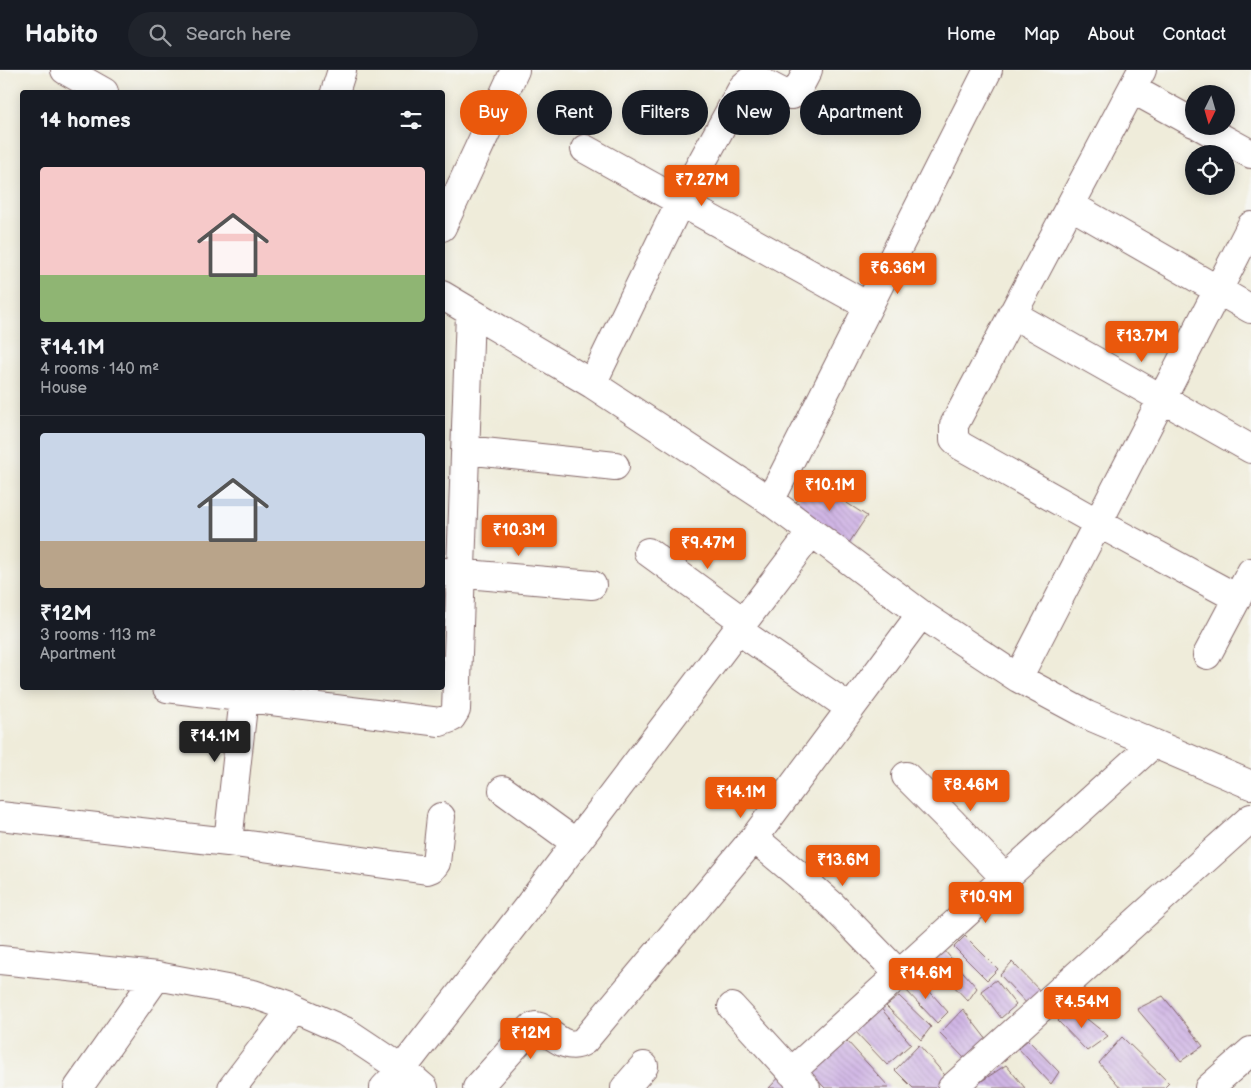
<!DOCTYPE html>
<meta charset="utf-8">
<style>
:root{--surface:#171b24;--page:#20242c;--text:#f1f3f6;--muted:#9ea1a6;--line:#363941;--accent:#ea580c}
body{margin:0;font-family:"Balsamiq Sans",sans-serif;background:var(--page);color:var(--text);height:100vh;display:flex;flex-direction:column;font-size:19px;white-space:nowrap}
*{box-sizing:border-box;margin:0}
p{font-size:16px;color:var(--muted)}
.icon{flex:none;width:28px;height:28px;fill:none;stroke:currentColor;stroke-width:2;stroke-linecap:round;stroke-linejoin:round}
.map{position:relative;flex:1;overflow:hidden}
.panel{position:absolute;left:20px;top:20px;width:425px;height:600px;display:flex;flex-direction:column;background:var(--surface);border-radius:5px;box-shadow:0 2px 12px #0003}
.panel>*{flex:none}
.hud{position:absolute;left:460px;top:20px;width:475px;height:45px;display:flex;gap:10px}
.needle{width:32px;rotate:185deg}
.buttons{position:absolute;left:1185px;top:15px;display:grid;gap:10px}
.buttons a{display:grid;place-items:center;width:50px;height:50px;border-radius:50%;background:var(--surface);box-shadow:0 2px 12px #0003;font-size:25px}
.price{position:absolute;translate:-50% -42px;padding:0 11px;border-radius:5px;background:var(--accent);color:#fff;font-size:16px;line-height:32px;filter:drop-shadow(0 1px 2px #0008)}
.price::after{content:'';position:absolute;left:50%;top:30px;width:15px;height:11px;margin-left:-8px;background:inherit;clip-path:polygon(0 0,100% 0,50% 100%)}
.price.selected{background:#222;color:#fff}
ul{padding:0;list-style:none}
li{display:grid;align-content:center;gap:10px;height:265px;padding:0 20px}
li+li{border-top:1px solid var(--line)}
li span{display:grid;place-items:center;height:155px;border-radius:5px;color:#555}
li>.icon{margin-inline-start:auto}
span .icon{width:90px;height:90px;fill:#fffc;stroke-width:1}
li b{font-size:21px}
h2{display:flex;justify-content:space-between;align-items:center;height:60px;padding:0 20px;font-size:21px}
.chip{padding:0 18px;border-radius:22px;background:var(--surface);box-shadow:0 2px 12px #0003;font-size:18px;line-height:45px}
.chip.selected{background:var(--accent);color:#fff}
header{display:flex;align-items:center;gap:30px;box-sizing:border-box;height:70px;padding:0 25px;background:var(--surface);border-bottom:1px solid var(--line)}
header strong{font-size:24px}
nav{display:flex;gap:28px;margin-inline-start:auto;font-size:18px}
.search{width:350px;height:45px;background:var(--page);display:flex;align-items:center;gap:12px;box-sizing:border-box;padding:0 18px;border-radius:28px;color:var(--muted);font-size:19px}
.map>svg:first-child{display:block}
.building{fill:url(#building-back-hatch)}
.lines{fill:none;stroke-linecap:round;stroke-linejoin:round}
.minor-casing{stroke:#846768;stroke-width:30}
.major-casing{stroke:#846768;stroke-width:30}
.minor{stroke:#fff;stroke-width:28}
.major{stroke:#fff;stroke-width:28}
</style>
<header>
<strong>Habito</strong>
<div class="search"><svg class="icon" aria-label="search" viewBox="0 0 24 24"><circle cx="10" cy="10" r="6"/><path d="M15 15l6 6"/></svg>Search here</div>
<nav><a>Home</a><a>Map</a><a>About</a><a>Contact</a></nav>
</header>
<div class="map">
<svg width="1251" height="1018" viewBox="0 0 1251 1018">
<defs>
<pattern id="building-back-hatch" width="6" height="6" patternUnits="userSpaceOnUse" patternTransform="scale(1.25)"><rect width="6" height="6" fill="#d0b6e5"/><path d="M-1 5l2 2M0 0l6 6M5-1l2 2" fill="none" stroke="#b49cc5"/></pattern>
</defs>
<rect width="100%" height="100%" fill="#f6f6f2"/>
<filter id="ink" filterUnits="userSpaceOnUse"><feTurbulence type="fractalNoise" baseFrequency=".02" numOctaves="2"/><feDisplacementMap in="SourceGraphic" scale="10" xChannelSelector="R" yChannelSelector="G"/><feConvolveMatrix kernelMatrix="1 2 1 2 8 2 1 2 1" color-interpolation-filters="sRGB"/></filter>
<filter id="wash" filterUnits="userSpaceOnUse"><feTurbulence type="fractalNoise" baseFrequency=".0096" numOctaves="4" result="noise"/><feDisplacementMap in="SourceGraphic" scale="20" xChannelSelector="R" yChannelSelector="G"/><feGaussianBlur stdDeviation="1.12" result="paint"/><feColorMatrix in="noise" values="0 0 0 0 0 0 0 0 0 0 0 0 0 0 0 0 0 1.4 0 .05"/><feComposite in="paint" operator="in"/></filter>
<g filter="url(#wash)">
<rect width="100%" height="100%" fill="#efecda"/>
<g id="blocks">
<path class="building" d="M811,410L867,446L849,473L793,437Z
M965,866L998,899L987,910L954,877Z
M944,880L977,918L968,931L933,894Z
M1012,892L1045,926L1030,937L1000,905Z
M916,906L948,942L937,953L905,919Z
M996,910L1016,935L1001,948L981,921Z
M899,926L931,957L921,970L886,936Z
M1163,926L1203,976L1181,991L1137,939Z
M879,936L911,974L887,995L853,959Z
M1071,936L1108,966L1087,981L1058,951Z
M963,939L987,970L967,991L940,963Z
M1122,967L1169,1013L1164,1018H1121L1099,993Z
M1028,970L1059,1002L1051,1014L1018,978Z
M847,971L889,1017L888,1018H825L810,1002Z
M919,975L950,1011L941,1018H913L895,1000Z
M1006,995L1025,1018H976L974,1016Z
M782,1004L793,1018H769Z"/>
</g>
</g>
<g filter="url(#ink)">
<use href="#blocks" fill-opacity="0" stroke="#846768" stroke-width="1"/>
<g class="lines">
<g class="minor-casing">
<path id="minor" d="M65,0L104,22
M1142,0L954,355V369L961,376L1098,453L1237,528
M1132,19L1194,53
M335,22L342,0
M1200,56L1251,84
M585,79L868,236
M1072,136L1251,239
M442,157L515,0
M442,225L592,314L770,431L921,544L1018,608L1087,645L1251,715
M1012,244L1251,379
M592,314L680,132L743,17L750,11H760L787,25H792L797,21L808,0
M465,380L615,396
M770,431L988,0
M648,482L744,552
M444,502L592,515
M738,560L850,638
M1207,585L1251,502
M1018,608L1251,156
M167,618L440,652L451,648L456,640L470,243
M906,706L951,751L1005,808
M503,720L576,773
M0,746L228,772L427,800L432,798L436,793L441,747
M754,768L797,804L833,836L899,904
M228,772L245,618
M0,890L157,906L253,924L293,938L345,961L402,999L424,1018
M732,937L806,1018
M791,1002L1153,674
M78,1018L157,906
M232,1018L293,938
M384,1018L402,999L526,839L811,463
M477,1018L531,958L536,956L540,957C554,966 568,982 584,971L754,768L921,544
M625,1018L644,996
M952,1018L1251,748"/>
</g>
<g class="major-casing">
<path id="major" d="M1209,1018L1251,981"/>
</g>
<use href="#minor" class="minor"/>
<use href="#major" class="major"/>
</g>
</g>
</svg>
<div class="buttons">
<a><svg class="needle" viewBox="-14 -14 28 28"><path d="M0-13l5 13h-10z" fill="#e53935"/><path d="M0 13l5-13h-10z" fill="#9ea1a6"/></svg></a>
<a><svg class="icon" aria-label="locate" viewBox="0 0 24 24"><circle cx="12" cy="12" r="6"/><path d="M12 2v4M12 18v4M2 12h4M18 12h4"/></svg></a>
</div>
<b class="price" style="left:702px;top:137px">₹7.27M</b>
<b class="price" style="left:898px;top:225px">₹6.36M</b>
<b class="price" style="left:1142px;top:293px">₹13.7M</b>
<b class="price" style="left:830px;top:442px">₹10.1M</b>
<b class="price" style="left:519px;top:487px">₹10.3M</b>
<b class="price" style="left:708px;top:500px">₹9.47M</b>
<b class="price selected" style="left:215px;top:693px">₹14.1M</b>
<b class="price" style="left:971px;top:742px">₹8.46M</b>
<b class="price" style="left:741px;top:749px">₹14.1M</b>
<b class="price" style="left:843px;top:817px">₹13.6M</b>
<b class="price" style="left:986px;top:854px">₹10.9M</b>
<b class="price" style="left:926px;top:930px">₹14.6M</b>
<b class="price" style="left:1082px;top:959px">₹4.54M</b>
<b class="price" style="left:531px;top:990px">₹12M</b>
<div class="hud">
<a class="chip selected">Buy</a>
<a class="chip">Rent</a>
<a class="chip">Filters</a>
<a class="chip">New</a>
<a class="chip">Apartment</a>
</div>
<section class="panel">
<h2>14 homes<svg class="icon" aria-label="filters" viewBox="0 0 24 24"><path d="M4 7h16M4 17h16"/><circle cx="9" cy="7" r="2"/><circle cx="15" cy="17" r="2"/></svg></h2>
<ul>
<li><span style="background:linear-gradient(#f6c9c9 70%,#8fb573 0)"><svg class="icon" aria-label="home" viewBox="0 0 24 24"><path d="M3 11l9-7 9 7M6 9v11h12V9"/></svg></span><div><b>₹14.1M</b><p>4 rooms · 140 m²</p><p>House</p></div></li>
<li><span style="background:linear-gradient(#c9d6e8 70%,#b9a48a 0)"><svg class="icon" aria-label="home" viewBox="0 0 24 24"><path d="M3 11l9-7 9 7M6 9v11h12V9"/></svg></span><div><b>₹12M</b><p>3 rooms · 113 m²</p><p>Apartment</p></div></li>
</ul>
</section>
</div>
